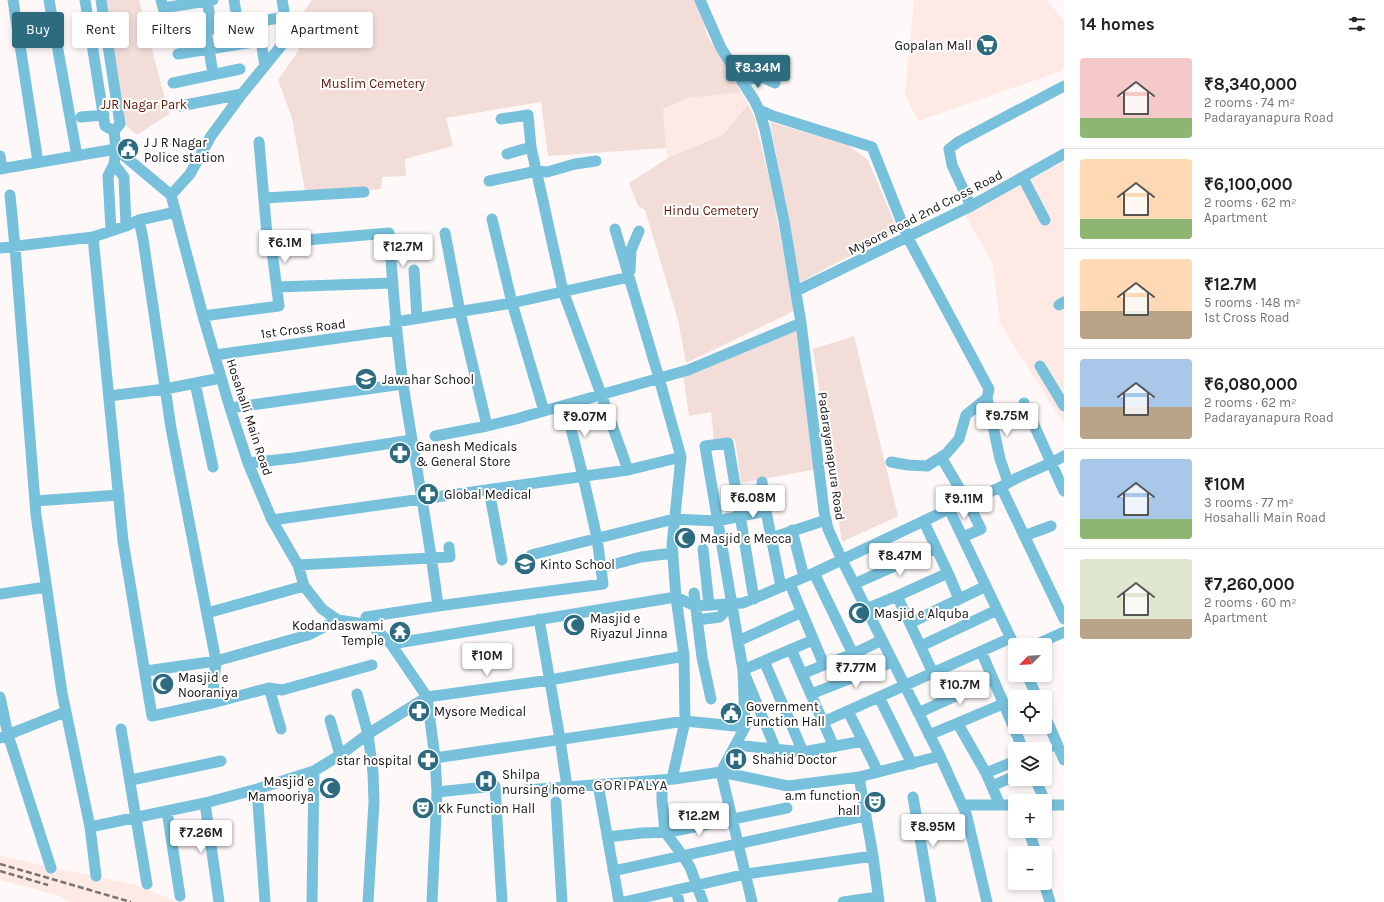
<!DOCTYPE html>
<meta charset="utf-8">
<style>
:root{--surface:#fff;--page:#f2f2f2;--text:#202124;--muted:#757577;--line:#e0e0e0;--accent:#2d6b81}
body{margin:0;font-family:Karla,sans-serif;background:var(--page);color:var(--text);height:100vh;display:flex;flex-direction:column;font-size:15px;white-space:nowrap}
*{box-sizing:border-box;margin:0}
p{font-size:13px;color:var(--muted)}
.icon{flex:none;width:22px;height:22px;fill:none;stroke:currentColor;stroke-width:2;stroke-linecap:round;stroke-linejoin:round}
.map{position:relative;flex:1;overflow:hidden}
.details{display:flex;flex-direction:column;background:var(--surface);width:320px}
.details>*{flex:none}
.hud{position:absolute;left:12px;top:12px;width:380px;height:36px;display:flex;gap:8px}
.needle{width:26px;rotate:246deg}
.fabs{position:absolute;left:1008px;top:638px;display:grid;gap:8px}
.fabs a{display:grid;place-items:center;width:44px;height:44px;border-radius:4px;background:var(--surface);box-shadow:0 2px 6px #0003;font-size:20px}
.price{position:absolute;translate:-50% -34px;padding:0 9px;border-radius:4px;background:#fff;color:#222;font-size:13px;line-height:26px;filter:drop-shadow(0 1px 2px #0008)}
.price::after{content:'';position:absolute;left:50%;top:24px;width:12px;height:9px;margin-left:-6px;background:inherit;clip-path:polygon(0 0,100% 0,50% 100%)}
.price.active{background:var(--accent);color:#fff}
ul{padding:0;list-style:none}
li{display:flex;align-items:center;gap:12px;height:100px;padding:0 16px}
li+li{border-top:1px solid var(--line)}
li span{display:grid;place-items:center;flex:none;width:112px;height:80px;border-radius:4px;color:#555}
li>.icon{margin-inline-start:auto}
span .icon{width:48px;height:48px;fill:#fffc;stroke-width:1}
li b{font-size:17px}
h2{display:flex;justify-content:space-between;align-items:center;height:48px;padding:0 16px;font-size:17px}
.tag{padding:0 14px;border-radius:4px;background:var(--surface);box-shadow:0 2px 6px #0003;font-size:14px;line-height:36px}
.tag.active{background:var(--accent);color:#fff}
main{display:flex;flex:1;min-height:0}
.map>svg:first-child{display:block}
.built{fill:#fee9e4}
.green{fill:#f2ddd9}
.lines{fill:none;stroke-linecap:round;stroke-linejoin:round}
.minor{stroke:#77c1dd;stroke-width:11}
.rail{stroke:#777372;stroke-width:2.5;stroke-dasharray:6 3;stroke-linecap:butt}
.labels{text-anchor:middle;stroke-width:4;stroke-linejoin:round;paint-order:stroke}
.poi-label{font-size:13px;fill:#151110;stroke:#fff;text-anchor:start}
.park-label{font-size:13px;fill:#691000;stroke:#fff}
.street-label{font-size:13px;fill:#151110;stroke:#fff}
.neighbourhood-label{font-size:14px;letter-spacing:1px;fill:#322a28;stroke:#fff}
</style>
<main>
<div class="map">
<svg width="1064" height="902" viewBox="0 0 1064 902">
<rect width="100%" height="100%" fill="#fef9f8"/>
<path class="built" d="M914,0H1046L1064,20V70L918,121L905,95Z
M741,92L748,104L724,134L668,158L666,148L663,109L688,98Z
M1064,161V424L1000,324L993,264L965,215Z
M0,856L136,885L178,902H71L57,895L0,880Z"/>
<path class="green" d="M104,0H139L169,114L137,135L125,124Z
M312,0H698L707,35L741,92L688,98L663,109L666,148L548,156L541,102L446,118L453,146L405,159L406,176L382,177L381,189L306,197L292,118L278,80L299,50L294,25Z
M748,104L754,116L771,186L794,311L686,363L678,320L645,210L638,206L629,183L668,158L724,134Z
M770,122L848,145L868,160L898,231L800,282Z
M797,329L817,469L741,483L735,439L714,442L711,412L689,416L683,374Z
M854,336L898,516L842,542L813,349Z"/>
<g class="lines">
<path class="minor" d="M13,0L38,162
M49,0L77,156
M85,0L105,126L114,131L116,149L114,164L108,176L111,230
M101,0L120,124L114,131
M161,0L171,36L285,17
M207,0L212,29
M234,0L238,25
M700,0L721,48L754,100L759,110L765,130L784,221L801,323L824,511L828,529L842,560L940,756L966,813L987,902
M163,8L213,0
M206,31L213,74
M178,54L261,41L265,66
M742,82L760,76L775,83
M173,83L240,69
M180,106L242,94
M759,110L773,116L872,147L908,238L989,389L987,398L1000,459L1008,482
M81,117L104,115
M501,119L528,115L531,147L563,291L601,394L628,470
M116,149L171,195L203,316L230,408L248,463L272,520L298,565L304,586L322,609L338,620L371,625L391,644L427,697L435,758L437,792L432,902
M507,154L531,147
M0,156L2,169
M114,164L124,177L126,226
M0,169L116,149
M1023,178L1045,220
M489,181L537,171L547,172L575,164L596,161
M10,195L15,247L36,515L62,693L90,827L96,876
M171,195L190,174L211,136L242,94L285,41V17L282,0
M265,198L364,192
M971,206L952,165L949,149L958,142L1064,86
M492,219L512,303L544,411
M139,220L176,212
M615,229L629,277
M445,233L460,312L487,426
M93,237L123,541L152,716L212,703L269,688L282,690L372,665
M271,243L389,233C393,286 396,338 404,390C415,462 429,533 438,606L366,617L371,625
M0,248L93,237L126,226L139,220L143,239L171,428L216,661L212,703
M414,270L417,318
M630,271L631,250L639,231
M277,287L392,283
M796,291L971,206L1064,154
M1059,305L1064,302
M203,316L279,306L271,243L267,235L259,142
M215,355L396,330
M1040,366L1064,406
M195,383L213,467
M109,396L165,389L221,378
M1024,403L1064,491
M230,408L403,384
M435,436L487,426L516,419L688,370L801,323
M941,457L967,501L981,529L963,537
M891,462L908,465L927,466L946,454L959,439L966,415L987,398
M248,463L294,458L412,440
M762,482L766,511
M1001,487L1064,619
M489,490L502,560
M35,501L119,495
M949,509L1015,647
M272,520L628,470L681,457L659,378L629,277L512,303L395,322
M924,522L948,573L897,596L933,673
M792,530L804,577
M1024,536L1051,526
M771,538L826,520
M703,549L709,605
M531,555L674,519L717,521L766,511L781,587
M298,565L450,557L449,547
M600,568L641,557L673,553
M814,573L853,654
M948,573L959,599
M790,584L824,665L853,654L882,640
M854,584L936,548
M694,593L702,657L711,699
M0,594L46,587
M438,606L603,584L597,538L583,476L565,405
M866,609L897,596
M207,613L304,586
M539,619L560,739L567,787
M697,620L720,617L731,604
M910,623L986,586
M738,641L802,612
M391,644L676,597L695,606L743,603L814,573L949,509L1001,487C1020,474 1044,468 1064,456
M1035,645L1064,632
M921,646L997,610
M791,649L834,747
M981,651L1023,749
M764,661L803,752
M146,671L216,661L308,635L338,620
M802,674L824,665
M1027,675L1037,697
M269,688L281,729
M357,694L368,734L373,773L374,802L368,902
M811,694L893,662
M0,697L8,735L51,868
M879,697L912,764
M848,711L878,772
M918,713L993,679
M1045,716L1064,760
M330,720L340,755
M823,722L1004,641
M958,724L986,773L1000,805
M121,729L147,884
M929,735L1003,704
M0,738L65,712
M736,745L803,752L863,741
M1045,749L1057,744
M776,750L743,670L813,640
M435,758L685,721L745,727
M986,773L1015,761
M672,779L685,721L684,656L676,597L672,545L681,457
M1035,779L1045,801
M131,780L221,761
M662,780V801L665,832L683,856L690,867L703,902
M598,784L619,902
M992,786L1015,776
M257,789L265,902
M526,790L674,779L721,772L788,786L859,777L940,756
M437,792L495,786L502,902
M913,797L931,902
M556,802L562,902
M205,803L219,902
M963,805H1015
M1045,805H1064
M167,811L180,896
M90,827L205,803L257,789L314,771L340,755L368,734L427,697L550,680L684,656
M1029,831L1036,853
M607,837L642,833L670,832L787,808
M873,856L879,902
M613,871L866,816
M1044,883L1050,902
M676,890L679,902
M312,902L314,771
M624,902L746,874L873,856L859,777
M752,902L721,772L745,727L743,670L705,446L728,443L754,599
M843,902L878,897"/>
<path class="rail" d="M0,864L131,902
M0,871L48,885"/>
</g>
<defs>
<g id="supermarket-disc" transform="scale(1.15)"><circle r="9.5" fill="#2d6b81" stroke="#fff"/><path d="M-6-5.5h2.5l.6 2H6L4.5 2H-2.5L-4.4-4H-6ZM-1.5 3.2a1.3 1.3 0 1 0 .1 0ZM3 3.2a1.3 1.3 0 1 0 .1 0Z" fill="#fff"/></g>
<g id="civic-disc" transform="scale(1.15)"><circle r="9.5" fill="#2d6b81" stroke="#fff"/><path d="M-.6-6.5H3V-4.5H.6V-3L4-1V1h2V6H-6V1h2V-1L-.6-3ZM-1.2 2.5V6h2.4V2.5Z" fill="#fff"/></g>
<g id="school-disc" transform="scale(1.15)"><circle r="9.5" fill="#2d6b81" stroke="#fff"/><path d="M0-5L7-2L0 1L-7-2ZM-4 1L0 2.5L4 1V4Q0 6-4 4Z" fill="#fff"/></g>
<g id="pharmacy-disc" transform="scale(1.15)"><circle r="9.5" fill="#2d6b81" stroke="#fff"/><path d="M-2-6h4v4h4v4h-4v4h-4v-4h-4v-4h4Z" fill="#fff"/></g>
<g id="mosque-disc" transform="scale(1.15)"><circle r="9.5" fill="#2d6b81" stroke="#fff"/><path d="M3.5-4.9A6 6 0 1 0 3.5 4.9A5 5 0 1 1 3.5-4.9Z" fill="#fff"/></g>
<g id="temple-disc" transform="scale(1.15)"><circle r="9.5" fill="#2d6b81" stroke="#fff"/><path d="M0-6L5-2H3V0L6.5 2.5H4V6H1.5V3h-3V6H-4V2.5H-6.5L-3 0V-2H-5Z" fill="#fff"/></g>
<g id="hospital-disc" transform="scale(1.15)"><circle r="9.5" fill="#2d6b81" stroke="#fff"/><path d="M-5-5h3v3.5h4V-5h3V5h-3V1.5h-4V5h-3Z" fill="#fff"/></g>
<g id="theatre-disc" transform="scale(1.15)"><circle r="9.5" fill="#2d6b81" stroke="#fff"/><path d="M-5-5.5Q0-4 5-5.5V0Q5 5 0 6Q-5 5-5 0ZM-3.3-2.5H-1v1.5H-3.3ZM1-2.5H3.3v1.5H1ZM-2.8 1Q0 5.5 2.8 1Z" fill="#fff"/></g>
</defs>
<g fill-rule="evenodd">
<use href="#supermarket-disc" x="987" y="45"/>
<use href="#civic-disc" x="128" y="149"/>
<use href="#school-disc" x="366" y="379"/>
<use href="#pharmacy-disc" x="400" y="453"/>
<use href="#pharmacy-disc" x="428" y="494"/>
<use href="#mosque-disc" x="685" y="538"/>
<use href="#school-disc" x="525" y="564"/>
<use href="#mosque-disc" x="859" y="613"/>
<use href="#mosque-disc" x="574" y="625"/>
<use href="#temple-disc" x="400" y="632"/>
<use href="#mosque-disc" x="163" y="684"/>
<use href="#pharmacy-disc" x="419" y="711"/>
<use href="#civic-disc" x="731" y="713"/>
<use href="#hospital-disc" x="736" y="759"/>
<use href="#pharmacy-disc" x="428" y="760"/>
<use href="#hospital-disc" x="486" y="781"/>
<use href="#mosque-disc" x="330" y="788"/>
<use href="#theatre-disc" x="875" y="802"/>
<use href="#theatre-disc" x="423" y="808"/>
</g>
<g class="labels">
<g class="poi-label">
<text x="972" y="50" text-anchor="end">Gopalan Mall</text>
<text x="144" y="147">J J R Nagar<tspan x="144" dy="15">Police station</tspan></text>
<text x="382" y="384">Jawahar School</text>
<text x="416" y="451">Ganesh Medicals<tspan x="416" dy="15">&amp; General Store</tspan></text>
<text x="444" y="499">Global Medical</text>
<text x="700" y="543">Masjid e Mecca</text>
<text x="540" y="569">Kinto School</text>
<text x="874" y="618">Masjid e Alquba</text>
<text x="590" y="623">Masjid e<tspan x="590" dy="15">Riyazul Jinna</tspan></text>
<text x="384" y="630" text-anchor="end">Kodandaswami<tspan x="384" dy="15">Temple</tspan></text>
<text x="178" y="682">Masjid e<tspan x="178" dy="15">Nooraniya</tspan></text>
<text x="746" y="711">Government<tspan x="746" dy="15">Function Hall</tspan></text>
<text x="434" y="716">Mysore Medical</text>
<text x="752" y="764">Shahid Doctor</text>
<text x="412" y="765" text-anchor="end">star hospital</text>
<text x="502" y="779">Shilpa<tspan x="502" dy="15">nursing home</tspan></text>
<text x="314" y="786" text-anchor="end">Masjid e<tspan x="314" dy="15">Mamooriya</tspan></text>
<text x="860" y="800" text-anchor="end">a.m function<tspan x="860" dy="15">hall</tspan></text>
<text x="438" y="813">Kk Function Hall</text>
</g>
<g class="park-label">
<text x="373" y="88">Muslim Cemetery</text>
<text x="144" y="109">JJR Nagar Park</text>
<text x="711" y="215">Hindu Cemetery</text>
</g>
<g class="street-label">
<text transform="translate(925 212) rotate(-27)" y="5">Mysore Road 2nd Cross Road</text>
<text transform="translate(303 328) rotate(-7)" y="5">1st Cross Road</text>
<text transform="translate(250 417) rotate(72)" y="5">Hosahalli Main Road</text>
<text transform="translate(832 456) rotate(82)" y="5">Padarayanapura Road</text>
</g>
<g class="neighbourhood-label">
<text x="631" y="790">GORIPALYA</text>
</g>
</g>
</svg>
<div class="fabs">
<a><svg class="needle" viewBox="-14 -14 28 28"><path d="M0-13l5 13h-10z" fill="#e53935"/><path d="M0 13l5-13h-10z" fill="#757577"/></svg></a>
<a><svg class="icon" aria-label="locate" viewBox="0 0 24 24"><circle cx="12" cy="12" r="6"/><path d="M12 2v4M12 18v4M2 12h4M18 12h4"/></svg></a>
<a><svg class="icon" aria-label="layers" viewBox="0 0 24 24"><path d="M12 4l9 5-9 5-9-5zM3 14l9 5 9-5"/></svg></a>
<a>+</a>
<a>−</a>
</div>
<b class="price active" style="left:758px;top:89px">₹8.34M</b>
<b class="price" style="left:285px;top:264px">₹6.1M</b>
<b class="price" style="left:403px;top:268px">₹12.7M</b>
<b class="price" style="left:1007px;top:437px">₹9.75M</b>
<b class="price" style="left:585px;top:438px">₹9.07M</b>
<b class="price" style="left:753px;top:519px">₹6.08M</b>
<b class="price" style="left:964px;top:520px">₹9.11M</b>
<b class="price" style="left:900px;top:577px">₹8.47M</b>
<b class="price" style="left:487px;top:677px">₹10M</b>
<b class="price" style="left:856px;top:689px">₹7.77M</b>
<b class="price" style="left:960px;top:706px">₹10.7M</b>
<b class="price" style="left:699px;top:837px">₹12.2M</b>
<b class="price" style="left:933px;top:848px">₹8.95M</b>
<b class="price" style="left:201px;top:854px">₹7.26M</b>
<div class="hud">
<a class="tag active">Buy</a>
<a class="tag">Rent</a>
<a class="tag">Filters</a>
<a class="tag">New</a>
<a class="tag">Apartment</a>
</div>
</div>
<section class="details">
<h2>14 homes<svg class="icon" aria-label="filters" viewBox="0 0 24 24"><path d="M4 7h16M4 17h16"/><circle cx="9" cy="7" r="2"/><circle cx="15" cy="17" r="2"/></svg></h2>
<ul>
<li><span style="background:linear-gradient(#f6c9c9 75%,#8fb573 0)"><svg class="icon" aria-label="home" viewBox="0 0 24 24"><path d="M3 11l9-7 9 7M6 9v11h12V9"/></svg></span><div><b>₹8,340,000</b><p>2 rooms · 74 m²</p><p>Padarayanapura Road</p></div></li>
<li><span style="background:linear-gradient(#ffd9b3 75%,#8fb573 0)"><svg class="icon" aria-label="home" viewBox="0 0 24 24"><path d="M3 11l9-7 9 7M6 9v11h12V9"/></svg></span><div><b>₹6,100,000</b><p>2 rooms · 62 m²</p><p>Apartment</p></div></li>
<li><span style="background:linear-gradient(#ffd9b3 65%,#b9a48a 0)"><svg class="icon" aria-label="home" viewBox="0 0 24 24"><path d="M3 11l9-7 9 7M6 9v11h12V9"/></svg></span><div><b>₹12.7M</b><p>5 rooms · 148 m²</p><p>1st Cross Road</p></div></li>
<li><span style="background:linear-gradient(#a9c7e8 60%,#b9a48a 0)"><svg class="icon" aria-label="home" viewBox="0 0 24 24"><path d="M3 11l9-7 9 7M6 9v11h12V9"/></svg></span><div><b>₹6,080,000</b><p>2 rooms · 62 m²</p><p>Padarayanapura Road</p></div></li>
<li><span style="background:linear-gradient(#a9c7e8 75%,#8fb573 0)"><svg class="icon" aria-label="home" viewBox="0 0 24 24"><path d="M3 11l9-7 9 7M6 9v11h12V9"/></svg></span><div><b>₹10M</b><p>3 rooms · 77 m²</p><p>Hosahalli Main Road</p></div></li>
<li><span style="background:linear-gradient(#dfe7d0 75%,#b9a48a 0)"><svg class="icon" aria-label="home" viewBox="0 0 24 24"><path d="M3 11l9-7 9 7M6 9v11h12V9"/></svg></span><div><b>₹7,260,000</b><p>2 rooms · 60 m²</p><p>Apartment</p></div></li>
</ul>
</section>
</main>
